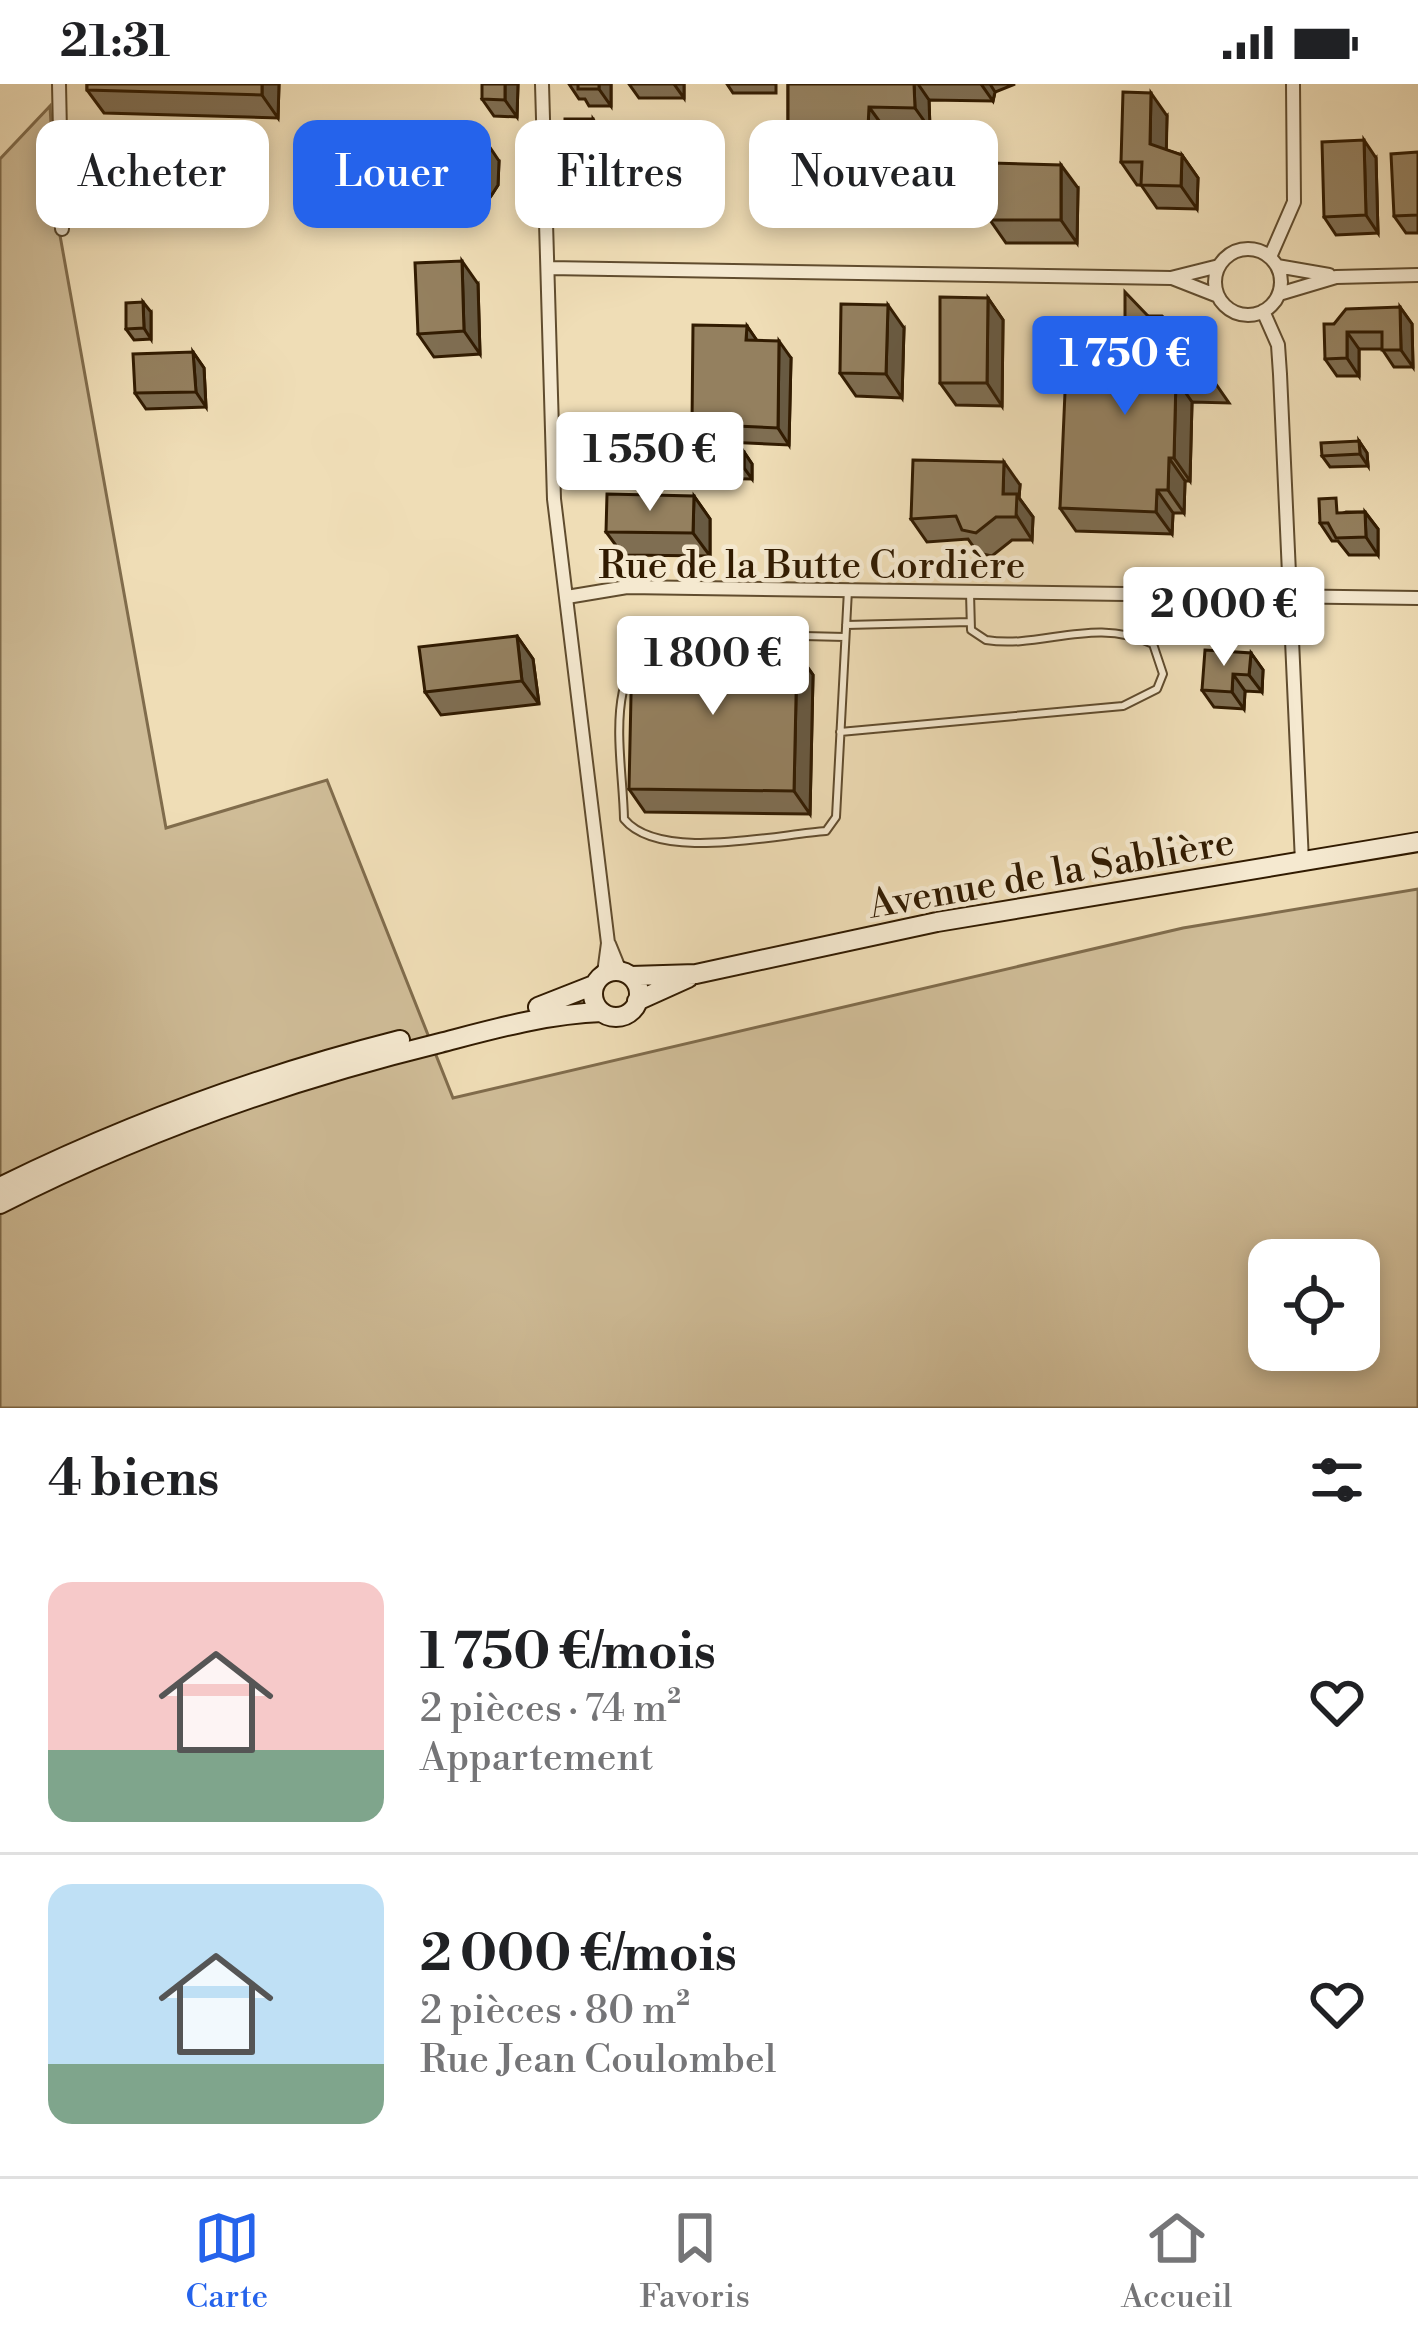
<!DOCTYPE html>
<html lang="fr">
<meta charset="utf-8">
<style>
:root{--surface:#fff;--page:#f2f2f2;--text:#202124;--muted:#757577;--line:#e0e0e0;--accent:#2563eb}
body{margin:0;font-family:"Libre Bodoni",serif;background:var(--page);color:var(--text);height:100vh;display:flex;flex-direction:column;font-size:45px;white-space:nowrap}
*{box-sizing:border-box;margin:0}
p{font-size:39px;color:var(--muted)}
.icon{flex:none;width:66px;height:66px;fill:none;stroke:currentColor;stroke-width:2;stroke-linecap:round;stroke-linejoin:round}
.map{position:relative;height:1324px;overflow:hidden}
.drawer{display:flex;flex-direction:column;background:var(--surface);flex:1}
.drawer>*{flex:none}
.guide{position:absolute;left:36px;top:36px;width:1347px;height:108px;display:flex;gap:24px}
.tools{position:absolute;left:1248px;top:1155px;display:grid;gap:24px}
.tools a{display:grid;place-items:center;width:132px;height:132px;border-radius:24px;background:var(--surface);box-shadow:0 6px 18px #0003;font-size:60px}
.price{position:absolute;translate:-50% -102px;padding:0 27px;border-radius:12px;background:#fff;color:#222;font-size:39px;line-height:78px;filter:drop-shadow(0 3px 6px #0008)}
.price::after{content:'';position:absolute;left:50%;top:72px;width:36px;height:27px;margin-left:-18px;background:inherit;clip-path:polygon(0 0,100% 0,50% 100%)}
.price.current{background:var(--accent);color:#fff}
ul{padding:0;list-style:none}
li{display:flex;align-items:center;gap:36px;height:300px;padding:0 48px}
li+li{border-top:3px solid var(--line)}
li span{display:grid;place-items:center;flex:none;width:336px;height:240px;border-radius:24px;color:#555}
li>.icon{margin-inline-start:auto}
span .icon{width:144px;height:144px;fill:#fffc;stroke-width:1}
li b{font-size:51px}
h2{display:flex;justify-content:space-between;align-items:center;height:144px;padding:0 48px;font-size:51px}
.tag{padding:0 42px;border-radius:24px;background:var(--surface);box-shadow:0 6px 18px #0003;font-size:42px;line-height:108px}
.tag.current{background:var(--accent);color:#fff}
.status{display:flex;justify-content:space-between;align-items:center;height:84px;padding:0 60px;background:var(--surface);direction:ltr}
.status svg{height:33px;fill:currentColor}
.dock{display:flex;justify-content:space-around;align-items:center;height:168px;border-top:3px solid var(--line);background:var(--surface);font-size:33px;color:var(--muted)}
.dock a{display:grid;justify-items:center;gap:6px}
.dock .current{color:var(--accent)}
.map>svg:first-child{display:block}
.green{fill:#cfbc97;stroke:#806c4c;stroke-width:3;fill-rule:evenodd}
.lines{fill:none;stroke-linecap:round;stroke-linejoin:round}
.service-casing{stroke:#604c2e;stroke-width:10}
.minor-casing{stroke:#604c2e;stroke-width:16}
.secondary-casing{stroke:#311b01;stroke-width:22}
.service{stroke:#f5e9d0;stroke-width:6}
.minor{stroke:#f5e9d0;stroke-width:12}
.secondary{stroke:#f5e9d0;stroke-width:18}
.wall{fill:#7f6e52;stroke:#311b01;stroke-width:3}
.shaded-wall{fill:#685a42;stroke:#311b01;stroke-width:3}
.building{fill:#94805f;stroke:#311b01;stroke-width:3}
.labels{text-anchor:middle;stroke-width:9;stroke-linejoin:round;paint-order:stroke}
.street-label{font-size:39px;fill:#311b01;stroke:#f5e9d0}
</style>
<div class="status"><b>21:31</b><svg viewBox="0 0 49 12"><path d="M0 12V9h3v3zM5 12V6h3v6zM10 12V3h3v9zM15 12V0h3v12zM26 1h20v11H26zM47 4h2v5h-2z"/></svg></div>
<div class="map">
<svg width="1418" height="1324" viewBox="0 0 1418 1324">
<rect width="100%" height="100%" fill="#efddb6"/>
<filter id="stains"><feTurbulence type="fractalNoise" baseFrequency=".00167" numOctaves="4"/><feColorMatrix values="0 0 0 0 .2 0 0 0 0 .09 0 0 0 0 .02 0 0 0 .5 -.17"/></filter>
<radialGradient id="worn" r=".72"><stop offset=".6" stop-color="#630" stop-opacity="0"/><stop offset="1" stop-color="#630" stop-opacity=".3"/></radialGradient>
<path class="green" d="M50,22L56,129L166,744L327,696L453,1014L1183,844L1418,805V1324H0V75ZM1269,1176H1359V1266H1269Z"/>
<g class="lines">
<g class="service-casing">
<path id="service" d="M846,541L970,538
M845,553L673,549C598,573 623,671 624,735C659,778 773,751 826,747L836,733L848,506
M1148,557L1159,511
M840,648L1123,622L1157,605L1163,590L1153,560C1093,532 1043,565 986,556L971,546L970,509"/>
</g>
<g class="minor-casing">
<path id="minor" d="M59,0L62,145
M542,0L554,415L608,859L604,889
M1215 198a33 33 0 1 1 66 0a33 33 0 1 1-66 0Z
M1270,173L1294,118L1293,0
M1277,182L1329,191
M548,184L1171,194L1219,182
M1172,194L1218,212
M1279,210L1336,193L1418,191
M1263,227L1278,261L1280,290L1302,778
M567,513L627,503L1418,514
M609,860L620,887"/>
</g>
<g class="secondary-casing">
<path id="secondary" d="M593 910a23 23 0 1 1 46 0a23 23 0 1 1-46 0Z
M631,892L696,890L937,838L1418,758
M637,917L688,894
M538,923L594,901
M0,1103C128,1040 262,991 400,956
M0,1120C139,1049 289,996 440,959C494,945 546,930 602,928"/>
</g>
<use href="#service" class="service"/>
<use href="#minor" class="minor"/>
<use href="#secondary" class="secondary"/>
</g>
<path class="wall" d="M87,0H279L278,34L104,29L87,6Z
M518,0L517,33L494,32L482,15Z
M569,0H611V22H589L585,15H579Z
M629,0H684V14H639Z
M727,0H776V9H733Z
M788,0H1015L995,8L993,17L929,16L930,45H885L883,85L803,83L788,61Z
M1167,32L1166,66L1182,71L1198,94L1197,125L1157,124L1141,101H1137L1121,78Z
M661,44L673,61L672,131H637L625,114Z
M605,52L604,123L576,122L564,105Z
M1418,68V149H1406L1394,132Z
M1376,74L1378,149L1336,151L1324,133Z
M499,77L498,101L491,112L450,111L442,99L428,98L415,81Z
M1078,104L1077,159H1006L990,136Z
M478,200L480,270L434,273L418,250Z
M988,214L1003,236L1002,322L956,321L940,299Z
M1400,223L1412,240L1413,283H1394L1382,265H1359V292H1337L1325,275L1334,240Z
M151,228V255L134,256L126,245Z
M1148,232L1202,276V284L1213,296L1229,319L1192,318L1190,397H1185L1184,429H1173L1172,450L1076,447L1060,424L1125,243Z
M747,242L757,257L791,274L789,361L704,357L692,340Z
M904,244L902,314L856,312L840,289Z
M193,268L204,284L206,323L146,325L135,309Z
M640,354L652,371V397L595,396L583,378Z
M1359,357L1367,369L1368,382L1330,383L1322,372Z
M744,368L752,380V395L685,394L677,382Z
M1020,401L1019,414L1033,433L1032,456H1012L992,472L978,469L968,455L927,458L911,435Z
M694,412L710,435V472L623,471L606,448Z
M1346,428H1365L1378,445V471H1349L1338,457H1332L1320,439Z
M517,552L533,575L539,620L441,631L425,608Z
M797,568L813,591L810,730L645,728L629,705Z
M1251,569L1263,586L1262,608L1245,607L1244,625L1214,623L1202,606Z"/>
<path class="shaded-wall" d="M262,0H279L278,34L262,11Z
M505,0H518L517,33L505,16Z
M599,0H611V22L599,5Z
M674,0H684V14Z
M914,0H918L929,16L930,45L915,24Z
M981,0H990L995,8L993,17Z
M1151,9L1167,32L1166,83L1150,60Z
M869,23L885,45L883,85L867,63Z
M593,35L605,52L604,123L592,105Z
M661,44L673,61L672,131L660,114Z
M1364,56L1376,74L1378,149L1366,131Z
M487,59L499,77L498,101L491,112L478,95Z
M1182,71L1198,94L1197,125L1181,102Z
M1061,81L1078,104L1077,159L1061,136Z
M462,177L478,200L480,270L464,247Z
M988,214L1003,236L1002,322L987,299Z
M143,218L151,228V255L144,244Z
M888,221L904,244L902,314L886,290Z
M1400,223L1412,240L1413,283L1401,266Z
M747,242L758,258L746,256Z
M1347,248L1359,265V292L1347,274Z
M1186,253L1202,276L1201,291L1185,268Z
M779,257L791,274L789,361L778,344Z
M193,268L204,284L206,323L196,308Z
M1176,295L1192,318L1190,397L1174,374Z
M640,354L652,371V397L639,379Z
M1359,357L1367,369L1368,382L1360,370Z
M744,368L752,380V395L744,384Z
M1169,374L1185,397L1184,429L1168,406Z
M1004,378L1020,401L1019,414L1033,433L1032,456L1003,410Z
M1157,406L1173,429L1172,450L1156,428Z
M694,412L710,435V472L693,449Z
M1365,428L1378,445V471L1366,453Z
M517,552L533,575L539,620L522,597Z
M797,568L813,591L810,730L794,707Z
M1251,569L1263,586L1262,608L1249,591Z
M1233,590L1245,607L1244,625L1232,608Z"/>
<path class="building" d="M87,0H262V11L87,6Z
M482,0H505V16L482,15Z
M578,0H599V5H578Z
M788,0H914L915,24L869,23L867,63L788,61Z
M1123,8L1151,9L1150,60L1182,71L1181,102L1141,101L1142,78H1121Z
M565,35H593L592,105H564Z
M626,44H661L660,114H625Z
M416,53L487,59L486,83L478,95L438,93V82L415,81Z
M1364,56L1366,131L1324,133L1322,58Z
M1418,68V131L1394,132L1391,70Z
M991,79L1061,81V136H990Z
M462,177L464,247L418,250L415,179Z
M1125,208L1148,232H1162L1186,253L1185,268L1213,296L1176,295L1174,374H1169L1168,406H1157L1156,428L1060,424L1066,285L1108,288L1111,242L1125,243Z
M940,213L988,214L987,299H940Z
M143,218L144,244L126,245V219Z
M841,220L888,221L886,290L840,289Z
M1400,223L1401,266H1382V248H1347V274L1325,275L1324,240H1334L1346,225Z
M693,241L747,242L746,256L779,257L778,344L692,340Z
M193,268L196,308L135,309L133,270Z
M584,353L640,354L639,379L583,378Z
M1359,357L1360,370L1322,372L1321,359Z
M677,367L744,368V384L677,382Z
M913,376L1004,378L1003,410H1017L1016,433H996L976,449L962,446L956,432L911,435Z
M607,410L694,412L693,449L606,448Z
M1336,414L1337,429L1365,428L1366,453L1336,454L1328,439H1320L1319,415Z
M517,552L522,597L425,608L419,563Z
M741,560L797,568L794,707L629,705L632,565Z
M1205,566L1251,569L1249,591L1233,590L1232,608L1202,606Z"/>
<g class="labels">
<g class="street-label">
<text x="812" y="494">Rue de la Butte Cordière</text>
<text transform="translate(1051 788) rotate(-10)" y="14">Avenue de la Sablière</text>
</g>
</g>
<rect width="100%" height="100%" filter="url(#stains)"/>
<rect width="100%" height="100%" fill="url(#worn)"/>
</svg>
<div class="tools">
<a><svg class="icon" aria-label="locate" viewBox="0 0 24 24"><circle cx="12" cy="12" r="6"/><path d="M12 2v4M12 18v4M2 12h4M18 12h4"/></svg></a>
</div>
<b class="price current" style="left:1125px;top:334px">1 750 €</b>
<b class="price" style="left:650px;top:430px">1 550 €</b>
<b class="price" style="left:1224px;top:585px">2 000 €</b>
<b class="price" style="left:713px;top:634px">1 800 €</b>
<div class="guide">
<a class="tag">Acheter</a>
<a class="tag current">Louer</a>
<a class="tag">Filtres</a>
<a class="tag">Nouveau</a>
</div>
</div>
<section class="drawer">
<h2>4 biens<svg class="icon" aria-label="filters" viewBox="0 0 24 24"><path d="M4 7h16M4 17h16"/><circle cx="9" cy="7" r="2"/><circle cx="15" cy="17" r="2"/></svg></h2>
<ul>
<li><span style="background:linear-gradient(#f6c9c9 70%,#7fa58c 0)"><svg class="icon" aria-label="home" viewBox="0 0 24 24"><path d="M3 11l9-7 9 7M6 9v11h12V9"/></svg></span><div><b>1 750 €/mois</b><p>2 pièces · 74 m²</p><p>Appartement</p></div><svg class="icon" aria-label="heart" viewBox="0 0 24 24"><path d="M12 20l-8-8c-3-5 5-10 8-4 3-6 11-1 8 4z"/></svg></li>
<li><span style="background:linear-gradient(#bfe0f5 75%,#7fa58c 0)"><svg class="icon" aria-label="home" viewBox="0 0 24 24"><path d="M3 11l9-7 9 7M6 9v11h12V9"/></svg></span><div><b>2 000 €/mois</b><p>2 pièces · 80 m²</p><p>Rue Jean Coulombel</p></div><svg class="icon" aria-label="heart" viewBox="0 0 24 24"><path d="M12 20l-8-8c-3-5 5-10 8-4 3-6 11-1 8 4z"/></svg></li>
</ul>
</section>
<nav class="dock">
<a class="current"><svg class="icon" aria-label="map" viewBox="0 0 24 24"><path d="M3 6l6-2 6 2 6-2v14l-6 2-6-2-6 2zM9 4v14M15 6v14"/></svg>Carte</a>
<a><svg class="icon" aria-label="saved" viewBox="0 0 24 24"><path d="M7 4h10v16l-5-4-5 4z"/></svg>Favoris</a>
<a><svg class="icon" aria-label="home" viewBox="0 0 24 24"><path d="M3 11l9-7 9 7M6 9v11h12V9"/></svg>Accueil</a>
</nav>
